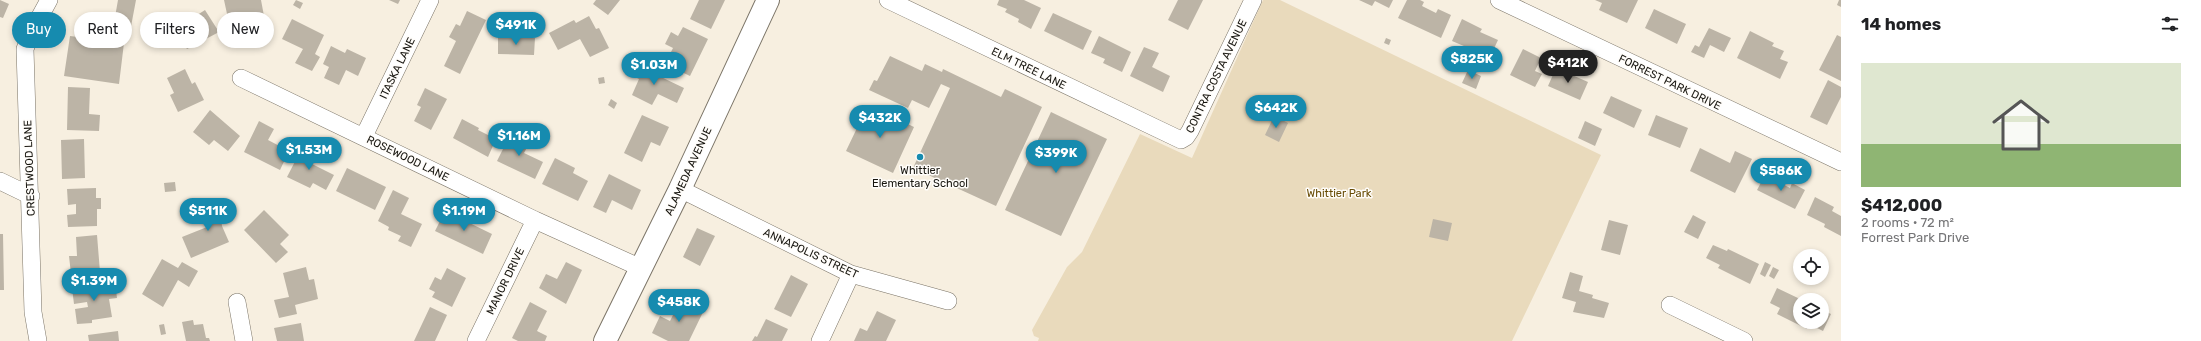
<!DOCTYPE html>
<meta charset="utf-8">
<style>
:root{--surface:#fff;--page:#f6f6f6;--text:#202124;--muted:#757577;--line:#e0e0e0;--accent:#168baf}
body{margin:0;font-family:Rubik,sans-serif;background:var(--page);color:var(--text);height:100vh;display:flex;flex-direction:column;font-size:15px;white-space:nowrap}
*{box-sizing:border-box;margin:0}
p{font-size:13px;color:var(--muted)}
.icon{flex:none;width:22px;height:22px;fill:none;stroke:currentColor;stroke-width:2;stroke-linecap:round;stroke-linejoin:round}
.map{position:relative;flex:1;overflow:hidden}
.sheet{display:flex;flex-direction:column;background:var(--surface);width:360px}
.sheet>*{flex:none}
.top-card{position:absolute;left:12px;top:12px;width:380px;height:36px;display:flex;gap:8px}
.fabs{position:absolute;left:1793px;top:249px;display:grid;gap:8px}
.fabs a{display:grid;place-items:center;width:36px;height:36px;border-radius:50%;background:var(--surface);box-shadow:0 2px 6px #0003;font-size:20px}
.price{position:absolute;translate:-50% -34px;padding:0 9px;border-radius:14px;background:var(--accent);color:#fff;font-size:13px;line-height:26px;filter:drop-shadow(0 1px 2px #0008)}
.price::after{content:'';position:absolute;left:50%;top:24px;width:12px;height:9px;margin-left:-6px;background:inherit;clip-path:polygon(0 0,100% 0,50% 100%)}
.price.current{background:#222;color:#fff}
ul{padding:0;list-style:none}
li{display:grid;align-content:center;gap:8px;height:212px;padding:0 20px}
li+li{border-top:1px solid var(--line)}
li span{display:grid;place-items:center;height:124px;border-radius:0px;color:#555}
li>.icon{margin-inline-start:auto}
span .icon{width:72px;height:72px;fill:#fffc;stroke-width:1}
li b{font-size:17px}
h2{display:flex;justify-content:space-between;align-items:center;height:48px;padding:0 20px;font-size:17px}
.pill{padding:0 14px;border-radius:18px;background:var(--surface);box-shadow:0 2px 6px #0003;font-size:14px;line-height:36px}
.pill.current{background:var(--accent);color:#fff}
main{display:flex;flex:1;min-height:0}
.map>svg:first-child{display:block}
.green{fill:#e9dabc}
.building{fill:#bcb4a6}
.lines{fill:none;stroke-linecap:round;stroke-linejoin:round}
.street-casing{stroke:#7b7467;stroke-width:18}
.secondary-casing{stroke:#7b7467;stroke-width:24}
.street{stroke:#fff;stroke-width:17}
.secondary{stroke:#fff;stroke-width:22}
.poi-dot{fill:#168baf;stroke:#fffdfa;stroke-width:1.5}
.labels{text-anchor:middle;stroke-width:3;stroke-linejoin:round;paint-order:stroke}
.street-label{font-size:11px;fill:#17150f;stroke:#fffdfa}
.poi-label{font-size:11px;fill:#17150f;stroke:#fffdfa}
.park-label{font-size:11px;fill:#684c06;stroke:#fffdfa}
</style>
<main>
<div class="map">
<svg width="1841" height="341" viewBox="0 0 1841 341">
<rect width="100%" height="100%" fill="#f7efe0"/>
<path class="green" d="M1263,0H1280L1601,155L1512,341H1038L1039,338L1034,336L1032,330L1067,267L1082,252L1140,134L1192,158Z"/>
<path class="building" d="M0,0L9,4L3,18L0,17Z
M118,0H136L129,37L112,34Z
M224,0H261L264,16L229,23Z
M296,0L303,3L300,9L293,5Z
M389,0H400L398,4Z
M596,0H620L608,15L593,4Z
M699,0H725L711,29L690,19Z
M999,0H1024L1041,8L1031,29L1018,22L1019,19L1005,12L1007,9L997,5Z
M1178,0H1203L1188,30L1168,20Z
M1359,0H1393L1389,8L1375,1L1372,6Z
M1407,0H1420L1424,2L1422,6L1436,13L1438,9L1451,15L1441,38L1398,18Z
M1595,0H1638L1627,23L1599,10L1602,3Z
M1839,0H1841V7L1837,5Z
M1654,9L1686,24L1677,44L1645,28Z
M205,10L219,32L187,49L177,34L191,25L188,21Z
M467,11L486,20L460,74L444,66L456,41L449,37L456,24L460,26Z
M1053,13L1092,31L1083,50L1044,31Z
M589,16L596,29L599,28L609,48L590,57L580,39L558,50L549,33L574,20L576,23Z
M292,19L324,35L315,54L320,57L312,71L295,63L303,49L282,39Z
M1462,19L1482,29L1480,32L1498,40L1490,57L1452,41Z
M683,27L708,39L690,76L665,64L673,48L665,44L671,32L678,36Z
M1709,28L1731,38L1724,52L1710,45L1704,58L1691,52L1695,45L1699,47Z
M1750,31L1774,43L1772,46L1784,51L1780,59L1788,62L1780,79L1737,58Z
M1837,35L1841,37V81L1819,70Z
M70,36L124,43L119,84L64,76Z
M1099,36L1131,52L1122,72L1103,63L1105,59L1091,53Z
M498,37L535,38L534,55L498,54Z
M1386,38L1391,40L1389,45L1384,43Z
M331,46L345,53L347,49L366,58L358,76L346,70L339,85L324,78L329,67L323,64Z
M1144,47L1159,53L1152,67L1170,76L1163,92L1130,76Z
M1523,49L1541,58L1535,71L1542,74L1535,87L1510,75Z
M890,56L922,71L925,64L942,72L943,69L1001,97L1005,89L1042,107L996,206L913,168L950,88L941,84L929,108L912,100L908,108L869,90L874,80L877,81Z
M634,64L684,88L677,103L658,94L652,105L632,95L639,79L629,74Z
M1556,68L1588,82L1580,100L1548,86Z
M185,69L192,84L195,82L204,100L178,112L170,95L174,93L167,78Z
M1468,70L1481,76L1476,89L1462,83Z
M604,77L605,83L599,84L598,78Z
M1828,80L1841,87V97L1827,125L1810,117Z
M68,87L90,88L89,114L100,115L99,131L67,130Z
M425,88L447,99L431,130L414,121L421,107L417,105Z
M1611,96L1642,110L1634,128L1603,113Z
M611,99L617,103L614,109L608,105Z
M868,105L914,127L893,173L846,151Z
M210,110L240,136L228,151L214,140L209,145L193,132Z
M1051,112L1107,139L1061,236L1005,210Z
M642,115L669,127L660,146L651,142L642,162L624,153Z
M1656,115L1688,128L1680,148L1648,135Z
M1274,116L1288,123L1279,142L1265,135Z
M462,119L479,128L478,130L496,139L488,157L453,138Z
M259,121L274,129L268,140L289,151L280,170L244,152Z
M1585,121L1602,129L1595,146L1578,138Z
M511,133L530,142L524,153L543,162L535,179L497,161Z
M84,139L85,178L62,179L61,140Z
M303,146L318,153L312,164L334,175L326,190L313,183L310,188L287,177Z
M1700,148L1730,163L1735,151L1752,159L1735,193L1690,171Z
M555,158L575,168L573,173L588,181L578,201L542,184Z
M347,168L386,187L375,210L336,191Z
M609,174L641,190L632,210L612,200L606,213L593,207Z
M1765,175L1790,188L1792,183L1805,190L1795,209L1757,190Z
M175,182L176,191L165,192L164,183Z
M96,188V198H101V209H97V226L68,227L67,215L76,214V204L68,205L67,189Z
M393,190L409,198L401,214L422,224L411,247L398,241L401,236L388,230L389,227L378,221Z
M1815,197L1834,207L1832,211L1841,216V236L1824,227L1825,224L1807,215Z
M219,198L222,226L229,242L191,258L182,237L207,227L204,200Z
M264,210L289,235L280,244L288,252L276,263L244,230Z
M445,211L492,234L483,254L435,231Z
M1693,215L1706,222L1698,239L1684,232Z
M1433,219L1452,223L1448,241L1429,237Z
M1609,220L1628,225L1620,255L1601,250Z
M697,228L715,236L700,266L683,257Z
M0,234H3L4,290H0Z
M97,235L100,272L71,274L69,256H77L76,237Z
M1713,245L1727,251L1728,249L1759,264L1750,284L1718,268L1720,265L1706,258Z
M162,259L178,268L182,262L198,271L189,287L178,280L163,307L142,294Z
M566,262L582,270L566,304L539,288L546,274L557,279Z
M1765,262L1771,265L1765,277L1760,274Z
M306,267L309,280L314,279L318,299L295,305L297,314L279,318L274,300L289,297L283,273Z
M1773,267L1779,270L1774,279L1769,276Z
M447,268L466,278L452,307L432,297L435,292L429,289L435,277L441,280Z
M1570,272L1583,276L1579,291L1593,295L1592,298L1609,303L1604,318L1573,312L1576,302L1562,298Z
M791,275L808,284L791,317L774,309Z
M115,283L117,298L109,299L112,317L92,320V323L77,324L75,309L88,307L87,302L74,304L72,288Z
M1777,288L1800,299V322H1822V310L1831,314L1823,331L1809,324L1807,329L1777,314L1780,308L1770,303Z
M681,299L704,310L689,341H668L652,333L660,316L670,321Z
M530,302L547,311L537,331L547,336L545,341H518L512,338Z
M430,307L447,315L435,341H414Z
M877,311L896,320L886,341H854L860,328L867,331Z
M766,319L788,329L782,341H752L755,336L757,337Z
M193,320L194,325L203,324L206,338H209L210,341H186L182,322Z
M301,323L304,341H277L274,328Z
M164,324L166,334L161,335L159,325Z
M118,331L119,341H89L88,335Z"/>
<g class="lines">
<g class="street-casing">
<path id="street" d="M888,0L1181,140L1186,137L1190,131L1253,0
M1499,0L1841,162
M241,78L535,220L641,268
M364,136L430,0
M0,181L31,196
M680,189L851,274L948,301
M237,302L244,341
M1670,305L1744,341
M38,341L33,312L25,49L32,31L49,0
M476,341L535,220
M820,341L851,274"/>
</g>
<g class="secondary-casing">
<path id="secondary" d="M605,341L680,189L768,0"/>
</g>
<use href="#street" class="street"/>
<use href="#secondary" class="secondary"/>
</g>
<circle class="poi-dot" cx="920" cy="157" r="4"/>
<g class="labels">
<g class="street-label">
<text transform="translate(397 68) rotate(-64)" y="4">ITASKA LANE</text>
<text transform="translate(1029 68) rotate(26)" y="4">ELM TREE LANE</text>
<text transform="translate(1216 76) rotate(-64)" y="4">CONTRA COSTA AVENUE</text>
<text transform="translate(1670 82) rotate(26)" y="4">FORREST PARK DRIVE</text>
<text transform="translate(408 158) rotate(26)" y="4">ROSEWOOD LANE</text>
<text transform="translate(29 168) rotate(-92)" y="4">CRESTWOOD LANE</text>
<text transform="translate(688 171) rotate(-65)" y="4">ALAMEDA AVENUE</text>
<text transform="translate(811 253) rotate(25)" y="4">ANNAPOLIS STREET</text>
<text transform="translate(505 281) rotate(-64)" y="4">MANOR DRIVE</text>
</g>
<g class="poi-label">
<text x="920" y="174">Whittier<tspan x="920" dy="13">Elementary School</tspan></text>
</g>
<g class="park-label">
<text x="1339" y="197">Whittier Park</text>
</g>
</g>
</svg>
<div class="fabs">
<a><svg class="icon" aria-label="locate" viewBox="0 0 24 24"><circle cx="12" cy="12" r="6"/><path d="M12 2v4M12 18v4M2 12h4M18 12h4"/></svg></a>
<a><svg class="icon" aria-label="layers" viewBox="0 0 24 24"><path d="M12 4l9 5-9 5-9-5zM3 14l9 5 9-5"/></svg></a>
</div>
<b class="price" style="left:516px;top:46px">$491K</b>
<b class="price" style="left:1472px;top:80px">$825K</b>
<b class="price current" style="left:1568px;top:84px">$412K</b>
<b class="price" style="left:654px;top:86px">$1.03M</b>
<b class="price" style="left:1276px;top:129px">$642K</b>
<b class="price" style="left:880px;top:139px">$432K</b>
<b class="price" style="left:519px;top:157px">$1.16M</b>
<b class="price" style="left:309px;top:171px">$1.53M</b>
<b class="price" style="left:1056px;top:174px">$399K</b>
<b class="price" style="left:1781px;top:192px">$586K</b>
<b class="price" style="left:208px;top:232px">$511K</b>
<b class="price" style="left:464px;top:232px">$1.19M</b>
<b class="price" style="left:94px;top:302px">$1.39M</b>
<b class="price" style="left:679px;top:323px">$458K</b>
<div class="top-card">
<a class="pill current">Buy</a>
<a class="pill">Rent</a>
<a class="pill">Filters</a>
<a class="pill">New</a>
</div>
</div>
<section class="sheet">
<h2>14 homes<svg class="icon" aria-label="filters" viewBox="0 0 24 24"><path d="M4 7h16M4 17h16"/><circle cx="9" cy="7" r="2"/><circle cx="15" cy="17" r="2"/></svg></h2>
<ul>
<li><span style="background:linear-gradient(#dfe7d0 65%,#8fb573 0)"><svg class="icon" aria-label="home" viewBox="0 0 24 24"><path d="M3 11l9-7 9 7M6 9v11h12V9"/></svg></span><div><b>$412,000</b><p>2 rooms · 72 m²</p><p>Forrest Park Drive</p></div></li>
</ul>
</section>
</main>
